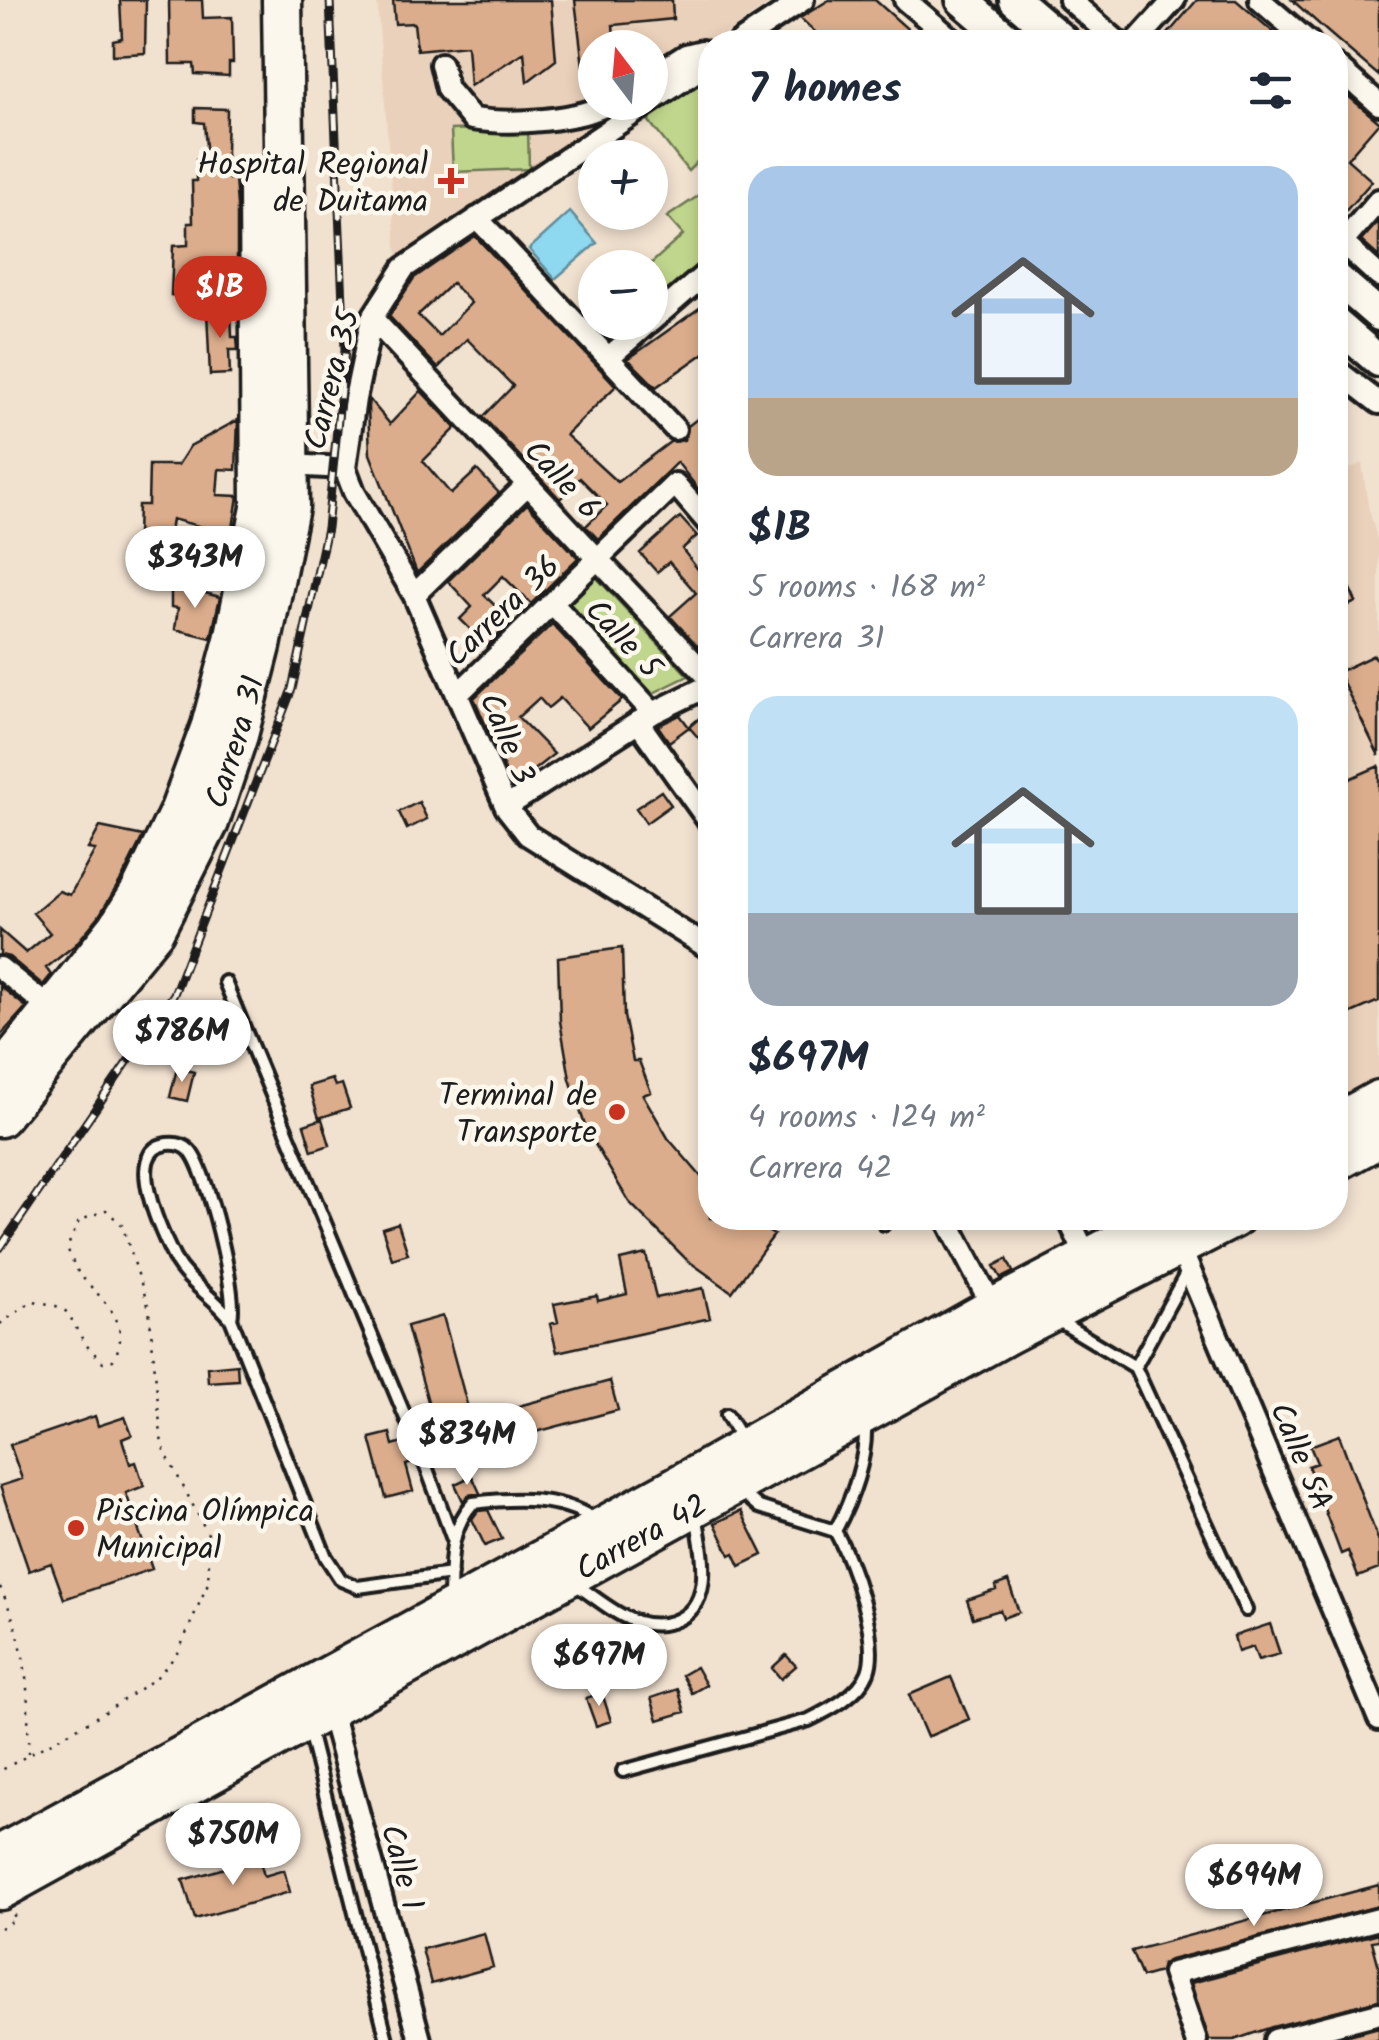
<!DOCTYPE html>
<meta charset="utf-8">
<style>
:root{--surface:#fff;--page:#f2f2f3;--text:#1f2937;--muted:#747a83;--accent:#c8321e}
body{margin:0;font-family:Kalam,sans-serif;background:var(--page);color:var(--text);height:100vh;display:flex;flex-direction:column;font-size:38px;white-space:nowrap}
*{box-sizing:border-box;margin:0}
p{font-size:32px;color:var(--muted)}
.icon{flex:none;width:55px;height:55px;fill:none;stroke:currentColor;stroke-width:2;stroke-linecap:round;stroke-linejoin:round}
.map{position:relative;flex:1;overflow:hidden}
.panel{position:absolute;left:698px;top:30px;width:650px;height:1200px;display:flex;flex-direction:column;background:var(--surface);border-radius:40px;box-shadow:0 5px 15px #0003}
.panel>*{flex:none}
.needle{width:65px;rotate:344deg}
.controls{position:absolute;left:578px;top:30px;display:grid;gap:20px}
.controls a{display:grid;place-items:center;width:90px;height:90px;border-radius:50%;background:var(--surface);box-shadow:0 5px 15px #0003;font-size:50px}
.price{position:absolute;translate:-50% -85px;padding:0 22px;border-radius:35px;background:#fff;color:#222;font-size:32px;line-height:65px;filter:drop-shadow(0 2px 5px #0008)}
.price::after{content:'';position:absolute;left:50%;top:60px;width:30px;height:22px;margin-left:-15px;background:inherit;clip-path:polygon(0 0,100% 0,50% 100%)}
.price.current{background:var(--accent);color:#fff}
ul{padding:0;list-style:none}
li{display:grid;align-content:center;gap:20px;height:530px;padding:0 50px}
li span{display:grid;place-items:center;height:310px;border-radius:30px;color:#555}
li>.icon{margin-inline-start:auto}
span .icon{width:180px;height:180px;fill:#fffc;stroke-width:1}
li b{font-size:42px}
h2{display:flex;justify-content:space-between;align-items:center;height:120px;padding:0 50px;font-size:42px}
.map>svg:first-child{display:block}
.built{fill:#ead1bb}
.green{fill:#c0d68c;stroke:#6e7954;stroke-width:2.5}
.water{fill:#8ed9ef;stroke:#608d9b;stroke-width:2.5}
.building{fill:#dbad8c;stroke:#1c1c1c;stroke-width:2.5;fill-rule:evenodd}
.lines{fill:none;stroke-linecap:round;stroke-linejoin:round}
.lane-casing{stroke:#1c1c1c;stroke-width:18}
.street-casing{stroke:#1c1c1c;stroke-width:28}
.secondary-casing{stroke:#1c1c1c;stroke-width:38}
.highway-casing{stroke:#1c1c1c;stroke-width:45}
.path{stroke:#1c1c1c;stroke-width:2.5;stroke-dasharray:2.5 8;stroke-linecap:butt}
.lane{stroke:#fbf7ec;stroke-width:10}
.street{stroke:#fbf7ec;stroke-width:20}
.secondary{stroke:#fbf7ec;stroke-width:30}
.highway{stroke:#fbf7ec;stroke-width:38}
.rail-casing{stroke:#1c1c1c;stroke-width:9}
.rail{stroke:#fbf7ec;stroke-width:5;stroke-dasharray:15;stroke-linecap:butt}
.poi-dot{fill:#c8321e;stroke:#fbf7ec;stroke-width:4}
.labels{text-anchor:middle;stroke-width:9;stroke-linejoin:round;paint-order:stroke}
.poi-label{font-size:32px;fill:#1c1c1c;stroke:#fbf7ec;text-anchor:end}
.street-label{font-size:32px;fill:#1c1c1c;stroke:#fbf7ec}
</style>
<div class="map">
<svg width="1379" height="2040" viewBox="0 0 1379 2040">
<rect width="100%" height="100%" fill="#f1e1cf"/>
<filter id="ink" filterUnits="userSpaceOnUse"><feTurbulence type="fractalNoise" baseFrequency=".01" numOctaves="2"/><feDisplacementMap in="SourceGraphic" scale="20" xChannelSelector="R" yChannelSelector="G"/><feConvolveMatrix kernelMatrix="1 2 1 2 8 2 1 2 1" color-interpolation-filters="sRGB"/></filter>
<g filter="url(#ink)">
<path class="built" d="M377,0H775L650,86V48H595V102L625,103L397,259Z
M1362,463L1368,506L1379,546V1080L1335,1104V476Z"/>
<path class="green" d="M710,72V149L688,171L645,116Z
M528,127L529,169L453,172L451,130Z
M710,180V257L659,303L650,294V268H646L683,235L667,217L698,196Z
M593,574L688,676L647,696L560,604Z"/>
<path class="water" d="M570,212L597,243L555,279L529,249Z"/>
<path class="building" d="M120,0H146L145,53L113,55V40L122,38Z
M169,0H202L203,18L232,17L233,63H229V76L195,74L194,64H170Z
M393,0H551L556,60L527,82L524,52L470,86L467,45L417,50L414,23L395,24Z
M575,0H672L673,19L613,25L615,48H595V91H586Z
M829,0H875L922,42H856L849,36L842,42H826L800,18Z
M1197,0H1236L1285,42H1161Z
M1292,0H1379V76L1329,33Z
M1335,85L1379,122L1347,159L1372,181L1335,223Z
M195,108L227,109L226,153L229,179L235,178L237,206V285L198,282V297L171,295L173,246L188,245V223H193L192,181H196V160L207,159L204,123L195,122Z
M1379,221V257L1361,241Z
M475,236L616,386L566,435L617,482L670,442L684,440L688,426L710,409V504L677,462L598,539L586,526L607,505L580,478L560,499L483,417L513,386L467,339L438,368L389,316L414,278ZM452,283L471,303L439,336L418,315Z
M701,307L710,319V349L656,387L628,359Z
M231,310L232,337H237L238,350H229L230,374L210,375L207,311Z
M421,391L456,428L423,461L451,494L477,470L499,493L417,573L370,454L368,407L369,399L390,424Z
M238,420L236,470L219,469L217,495L238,496L232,535L172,519L166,558L137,536L138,505H148L149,465H178L190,446Z
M527,504L578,558L531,604L503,576L484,595L512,622L487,646L460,619L472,607L448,581Z
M680,517L697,536L682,549L700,572L710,564V659L670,616L696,593L669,562L657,572L640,553Z
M1335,555L1356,602L1335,611Z
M171,584L220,597L211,638L175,629L178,608L171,607Z
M552,624L622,700L588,728L560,698L548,708L539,698L518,717L554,754L512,787L474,698Z
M1374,655L1379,665V756L1338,672Z
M710,709V751L689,727Z
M680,715L689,727L669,742L658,726Z
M1379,766V1001L1335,1020V785Z
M661,791L671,805L646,823L636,808Z
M419,802L427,819L407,829L399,812Z
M100,827L143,836L122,878L99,916L75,945L46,968L51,975L43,985L9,957L0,955V930L26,953L50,933L33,913L59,891L70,895L95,850L88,849Z
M622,948L624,1016L633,1061H639L651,1092L643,1095L668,1138L710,1187V1218H746L774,1235L732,1292L687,1260L629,1202L586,1129L570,1079L560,1021L558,957Z
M0,986L26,1007L0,1036Z
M177,1068L194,1072L187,1101L170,1097Z
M332,1079L335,1086L342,1084L350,1108L319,1118L309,1086Z
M322,1119L330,1145L312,1151L304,1125Z
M398,1223L408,1254L392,1259L382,1228Z
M646,1254L656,1298L703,1288L710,1318L557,1352L550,1324L558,1322L554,1304L597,1296L598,1301L627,1294L620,1260Z
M1007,1259L1013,1272L1001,1278L994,1266Z
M443,1316L471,1419L610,1381L618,1410L484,1446L487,1457L460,1464L448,1419L434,1423L407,1326Z
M237,1364L238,1380L208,1382L207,1367Z
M95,1416L98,1426L125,1417L132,1435L122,1439L130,1464L136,1462L144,1486L126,1493L152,1569L64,1599L51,1563L29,1571L0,1486L22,1479L10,1445Z
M390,1433L393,1445L406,1441L408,1446L413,1463L406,1465L413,1491L386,1498L370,1438Z
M1339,1435L1379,1542V1569L1358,1577L1348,1551L1341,1554L1308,1466L1317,1463L1310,1446Z
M472,1476L480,1493L469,1495L463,1501L455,1484Z
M488,1510L502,1539L485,1546L472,1519L478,1511Z
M741,1511L763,1555L740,1566L734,1553L730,1555L715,1523Z
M1008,1581L1019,1612L1003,1618L1000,1610L973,1618L967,1600L996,1590L995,1586Z
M1270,1624L1280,1654L1258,1660L1253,1647L1238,1652L1234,1636Z
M786,1655L796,1666L781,1679L772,1668Z
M696,1667L706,1685L692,1693L682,1675Z
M951,1677L969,1719L927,1737L909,1695Z
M678,1689L685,1712L658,1720L651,1698Z
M602,1693L611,1721L596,1726L586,1698Z
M259,1858L264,1876L284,1870L290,1892L195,1919L183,1880Z
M1379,1885V1906L1170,1960L1162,1964L1160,1972L1142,1977L1131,1951Z
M484,1933L493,1967L431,1984L422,1949Z
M1379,1933V1940L1372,1941L1379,1967V2000L1272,2027L1234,2040H1209L1191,1983Z
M1379,2027V2040H1330Z"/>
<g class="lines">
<g class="lane-casing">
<path id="lane" d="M225,982L427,1469L452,1537
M880,1218L884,1224
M231,1319C238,1295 207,1167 189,1150C183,1144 175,1143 167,1144C122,1150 162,1234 174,1258C188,1284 214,1296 231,1319L326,1557L341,1580L358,1587L451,1574
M1057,1320L1135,1367L1246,1610
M1135,1367L1187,1272
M727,1415L742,1440
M835,1531C852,1500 867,1459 865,1423
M575,1584C594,1596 614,1614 634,1621C647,1625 659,1626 672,1622C718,1607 701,1548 696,1513
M450,1599C451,1563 448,1531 473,1503C514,1498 559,1496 594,1519
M309,1731L387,2040
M623,1771L809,1720C829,1710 859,1695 868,1672C880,1640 852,1560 835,1531L759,1507L739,1490"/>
</g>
<g class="street-casing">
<path id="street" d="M905,0L955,42
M1070,0L1118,42
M1260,0L1309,42
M740,42L803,0
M1136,42L1174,0
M710,62L404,268L372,318L355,399L345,468L354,492L414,595L506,807L528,835L710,949
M441,64L447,89L472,119C512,125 578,121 613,102
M1335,65L1379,104
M650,78L686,55L702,51L710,57
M477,218L675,429
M1335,236L1379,276
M1335,251L1379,200
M372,318L710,679
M650,322L710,270
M608,358L649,322
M1335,369L1379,403
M288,465L345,468
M414,595L527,485
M552,603L653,713
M457,695L675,484L710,525
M638,722L710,823
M506,807L653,713L710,685
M0,968L52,1010
M946,1218L996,1313
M1068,1218L1087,1257
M1176,1238L1379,1719
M330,1708L420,2040
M1196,2040L1173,1973L1379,1919
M1275,2040L1379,2013"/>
</g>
<g class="secondary-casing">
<path id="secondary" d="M962,0L1011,42
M1015,0L1064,42
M1335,277L1379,315
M1335,323L1379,361"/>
</g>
<g class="highway-casing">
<g id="highway">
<path d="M0,1075L117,929L142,889L180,810L211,726L234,640L261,508L259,186"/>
<path id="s1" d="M0,1117L154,931L209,822L238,735L261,646L289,507L282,0"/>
<path d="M1335,1124L1379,1100"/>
<path d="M1335,1162L1379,1138"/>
<path d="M0,1855L670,1490L993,1308L1165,1218"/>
<path id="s2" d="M0,1890L1008,1334L1234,1218"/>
</g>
</g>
<path class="path" d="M0,1324L33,1301C78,1308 64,1314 86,1344C90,1351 98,1356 103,1362L113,1360C134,1324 104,1302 82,1277C75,1270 72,1258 67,1248L79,1221L106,1210L122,1225L149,1308L162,1446L210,1538L208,1583L178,1653L156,1678L107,1711L0,1771
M0,1587C28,1648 29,1688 28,1753
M0,1928L16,1919L13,1914"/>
<use href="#lane" class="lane"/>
<use href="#street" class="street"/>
<use href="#secondary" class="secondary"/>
<use href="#highway" class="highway"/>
<g class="rail-casing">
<path id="rail" d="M0,1248L174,994L292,689L327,528L345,350L330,0"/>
</g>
<use href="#rail" class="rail"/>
</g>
</g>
<g class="poi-dot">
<path d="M446 166h10v10h10v10h-10v10h-10v-10h-10v-10h10z"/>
<circle cx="617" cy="1112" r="10"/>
<circle cx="76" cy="1528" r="10"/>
</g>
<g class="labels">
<g class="poi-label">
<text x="428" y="174">Hospital Regional<tspan x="428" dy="37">de Duitama</tspan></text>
<text x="597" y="1105">Terminal de<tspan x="597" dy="37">Transporte</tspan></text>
<text x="96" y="1521" text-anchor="start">Piscina Olímpica<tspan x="96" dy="37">Municipal</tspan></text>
</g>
<g class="street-label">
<text transform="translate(331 379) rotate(-76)" y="11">Carrera 35</text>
<text transform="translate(563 479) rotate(47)" y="11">Calle 6</text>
<text transform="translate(502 610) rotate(-44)" y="11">Carrera 36</text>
<text transform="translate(624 638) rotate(47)" y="11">Calle 5</text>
<text transform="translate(508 738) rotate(67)" y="11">Calle 3</text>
<text dy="11" stroke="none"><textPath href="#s1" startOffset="448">Carrera 31</textPath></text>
<text transform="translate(1302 1456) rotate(67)" y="11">Calle 5A</text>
<text dy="11" stroke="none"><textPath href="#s2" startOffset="732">Carrera 42</textPath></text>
<text transform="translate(403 1867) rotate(75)" y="11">Calle 1</text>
</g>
</g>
</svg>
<div class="controls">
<a><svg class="needle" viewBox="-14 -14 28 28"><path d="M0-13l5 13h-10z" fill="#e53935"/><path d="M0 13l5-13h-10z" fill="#747a83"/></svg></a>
<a>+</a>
<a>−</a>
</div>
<b class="price current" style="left:220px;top:341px">$1B</b>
<b class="price" style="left:195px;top:611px">$343M</b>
<b class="price" style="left:182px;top:1085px">$786M</b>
<b class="price" style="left:467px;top:1488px">$834M</b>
<b class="price" style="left:599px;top:1709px">$697M</b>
<b class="price" style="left:233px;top:1888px">$750M</b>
<b class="price" style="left:1254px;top:1929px">$694M</b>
<section class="panel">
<h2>7 homes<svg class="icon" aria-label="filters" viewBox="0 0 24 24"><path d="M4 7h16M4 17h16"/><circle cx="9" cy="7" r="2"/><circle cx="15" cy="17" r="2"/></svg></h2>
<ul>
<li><span style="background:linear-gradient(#a9c7e8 75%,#b9a48a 0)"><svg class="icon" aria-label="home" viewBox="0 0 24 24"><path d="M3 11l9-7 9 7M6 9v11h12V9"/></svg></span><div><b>$1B</b><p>5 rooms · 168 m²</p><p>Carrera 31</p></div></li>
<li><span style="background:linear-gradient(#bfe0f5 70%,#9aa5b1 0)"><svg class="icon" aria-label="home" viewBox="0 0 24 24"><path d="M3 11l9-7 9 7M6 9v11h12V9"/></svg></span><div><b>$697M</b><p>4 rooms · 124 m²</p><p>Carrera 42</p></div></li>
</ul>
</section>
</div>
